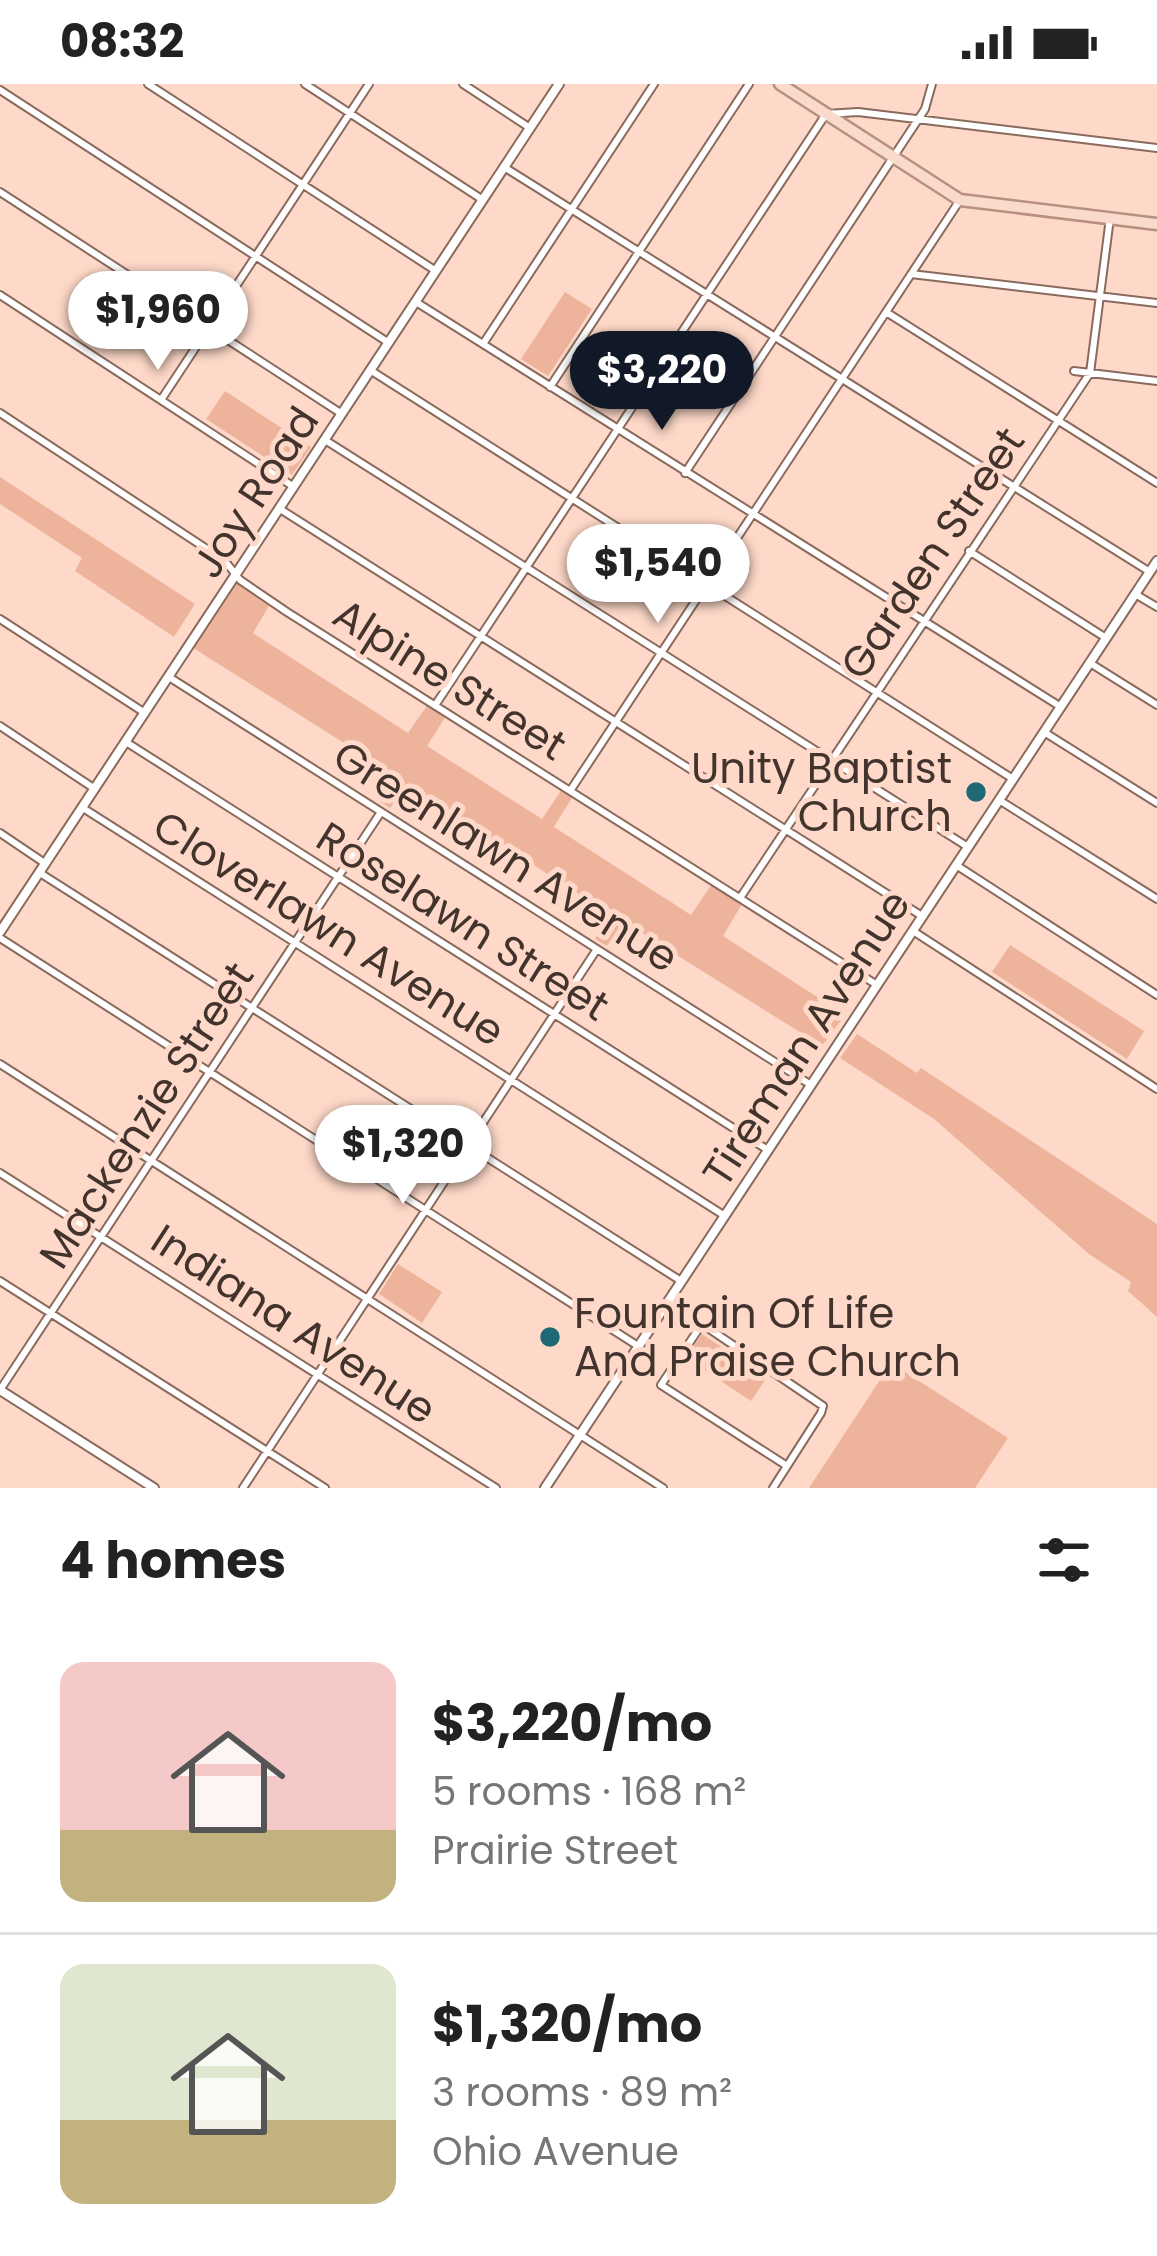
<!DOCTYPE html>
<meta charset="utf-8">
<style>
:root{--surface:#fff;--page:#f6f6f6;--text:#222;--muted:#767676;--line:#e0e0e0;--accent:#111827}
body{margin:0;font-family:Poppins,sans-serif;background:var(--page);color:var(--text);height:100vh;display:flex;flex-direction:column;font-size:45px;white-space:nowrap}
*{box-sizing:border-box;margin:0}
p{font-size:39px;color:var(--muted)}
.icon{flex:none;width:66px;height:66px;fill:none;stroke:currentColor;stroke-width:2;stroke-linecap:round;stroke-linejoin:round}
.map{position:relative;height:1404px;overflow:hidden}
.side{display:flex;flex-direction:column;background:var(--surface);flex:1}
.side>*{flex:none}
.price{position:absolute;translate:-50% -102px;padding:0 27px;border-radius:42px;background:#fff;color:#222;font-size:39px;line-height:78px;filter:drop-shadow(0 3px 6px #0008)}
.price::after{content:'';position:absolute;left:50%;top:72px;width:36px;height:27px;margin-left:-18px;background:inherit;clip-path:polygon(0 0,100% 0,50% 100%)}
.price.active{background:var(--accent);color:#fff}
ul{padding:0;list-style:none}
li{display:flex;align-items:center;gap:36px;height:300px;padding:0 60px}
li+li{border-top:3px solid var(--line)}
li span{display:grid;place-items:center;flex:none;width:336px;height:240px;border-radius:24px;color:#555}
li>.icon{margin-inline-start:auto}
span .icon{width:144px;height:144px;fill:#fffc;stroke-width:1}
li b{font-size:51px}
h2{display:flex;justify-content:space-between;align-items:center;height:144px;padding:0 60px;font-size:51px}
.status{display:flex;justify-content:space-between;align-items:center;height:84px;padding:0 60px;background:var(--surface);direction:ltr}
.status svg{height:33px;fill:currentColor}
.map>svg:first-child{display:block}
.green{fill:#edb49b}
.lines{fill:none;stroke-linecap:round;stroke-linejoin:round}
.minor-casing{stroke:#8a6a5d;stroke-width:10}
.tertiary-casing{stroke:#8a6a5d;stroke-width:12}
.primary-casing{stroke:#b79080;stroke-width:15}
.minor{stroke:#fff;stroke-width:6}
.tertiary{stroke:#fff;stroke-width:8}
.primary{stroke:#fadacd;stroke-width:10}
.poi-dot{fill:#1e6973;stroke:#fed9c9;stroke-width:4.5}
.labels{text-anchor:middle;stroke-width:10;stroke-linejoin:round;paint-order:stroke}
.street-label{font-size:42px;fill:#42332d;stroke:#fed9c9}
.poi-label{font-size:42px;fill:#42332d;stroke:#fed9c9;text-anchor:end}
</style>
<div class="status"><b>08:32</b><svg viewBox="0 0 49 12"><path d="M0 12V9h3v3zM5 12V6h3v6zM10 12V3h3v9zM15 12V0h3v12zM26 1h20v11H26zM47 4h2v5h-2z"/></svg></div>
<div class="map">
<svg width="1157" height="1404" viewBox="0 0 1157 1404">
<rect width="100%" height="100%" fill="#fed9c9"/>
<path class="green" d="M565,208L592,225L548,292L521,275Z
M225,307L311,363L292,391L206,335Z
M0,393L195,520L174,553L75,487L82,474L0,420Z
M235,493L272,517L253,549L408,649L428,620L446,632L427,662L542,735L562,705L573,712L554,743L691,831L712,800L742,820L723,852L845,931L822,962L624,838L607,862L595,855L610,830L407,700L390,724L379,717L395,691L190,562Z
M1010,861L1144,947L1127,975L992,888Z
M857,950L917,989L921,984L1157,1140V1233L1128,1207L1131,1198L1089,1170L934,1035L840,974Z
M398,1180L442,1208L422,1239L379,1210Z
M702,1250L767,1293L751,1317L686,1274Z
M891,1279L1008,1354L975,1404H809Z"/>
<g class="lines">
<g class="minor-casing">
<path id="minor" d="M148,0L436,187
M305,0L483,116
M463,0L530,44
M0,6L389,259
M504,83L1150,488
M0,108L342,330
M911,190L1157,219
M0,211L294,403
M416,218L1061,623
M886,228L1157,399
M483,260L654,0
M370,286L1013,695
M1074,287L1157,297
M550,303L749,0
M161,316L369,0
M0,329L225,477L240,496L287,528L877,901
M325,356L968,763
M685,389L925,25L932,0
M280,425L922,832
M969,467L1106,554
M1135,510L1157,523
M0,535L145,629
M1090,579L1157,621
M169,593L811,1001
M436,620L826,30L858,28L1157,64
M0,642L95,705
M1044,648L1157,719
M126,658L768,1066
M570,707L960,116
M999,716L1157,815
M83,724L725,1132
M0,749L46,780
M956,781L1157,911
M40,789L681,1197
M740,814L1090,289L1110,134
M913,847L1157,1005
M0,854L638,1262
M0,980L663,1404
M0,1089L496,1404
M0,1197L325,1404
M0,1306L381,728
M243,1404L597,865
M773,1404L821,1329L823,1322L705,1242L700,1243L661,1301L787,1382"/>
</g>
<g class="tertiary-casing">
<path id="tertiary" d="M0,848L559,0
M0,1306L154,1404
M545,1404L1157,477"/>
</g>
<g class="primary-casing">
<path id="primary" d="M780,0L960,116L1157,140"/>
</g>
<use href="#minor" class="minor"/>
<use href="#tertiary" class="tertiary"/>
<use href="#primary" class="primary"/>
</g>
<g class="poi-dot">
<circle cx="976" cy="708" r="12"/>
<circle cx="550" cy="1253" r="12"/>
</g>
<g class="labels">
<g class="street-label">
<text transform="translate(255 408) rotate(-57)" y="15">Joy Road</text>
<text transform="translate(932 469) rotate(-56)" y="15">Garden Street</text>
<text transform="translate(450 595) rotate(32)" y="15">Alpine Street</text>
<text transform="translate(506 772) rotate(32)" y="15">Greenlawn Avenue</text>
<text transform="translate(463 837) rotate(32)" y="15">Roselawn Street</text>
<text transform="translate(329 844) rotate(32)" y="15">Cloverlawn Avenue</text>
<text transform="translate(806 954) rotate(-57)" y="15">Tireman Avenue</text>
<text transform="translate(146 1031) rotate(-57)" y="15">Mackenzie Street</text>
<text transform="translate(294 1240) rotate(33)" y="15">Indiana Avenue</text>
</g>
<g class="poi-label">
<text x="952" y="699">Unity Baptist<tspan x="952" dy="48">Church</tspan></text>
<text x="574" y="1244" text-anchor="start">Fountain Of Life<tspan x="574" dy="48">And Praise Church</tspan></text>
</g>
</g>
</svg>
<b class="price" style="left:158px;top:289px">$1,960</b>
<b class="price active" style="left:662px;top:349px">$3,220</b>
<b class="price" style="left:658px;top:542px">$1,540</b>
<b class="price" style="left:403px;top:1123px">$1,320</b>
</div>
<section class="side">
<h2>4 homes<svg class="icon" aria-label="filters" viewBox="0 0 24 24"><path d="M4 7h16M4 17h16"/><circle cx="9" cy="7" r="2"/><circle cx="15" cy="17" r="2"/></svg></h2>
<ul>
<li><span style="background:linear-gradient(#f6c9c9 70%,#c2b280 0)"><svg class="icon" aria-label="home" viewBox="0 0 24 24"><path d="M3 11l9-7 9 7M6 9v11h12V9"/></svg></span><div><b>$3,220/mo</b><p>5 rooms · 168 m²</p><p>Prairie Street</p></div></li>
<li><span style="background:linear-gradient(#dfe7d0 65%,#c2b280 0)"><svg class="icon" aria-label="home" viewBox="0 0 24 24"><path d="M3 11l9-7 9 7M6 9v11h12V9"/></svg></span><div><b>$1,320/mo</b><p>3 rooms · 89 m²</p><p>Ohio Avenue</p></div></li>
</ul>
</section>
